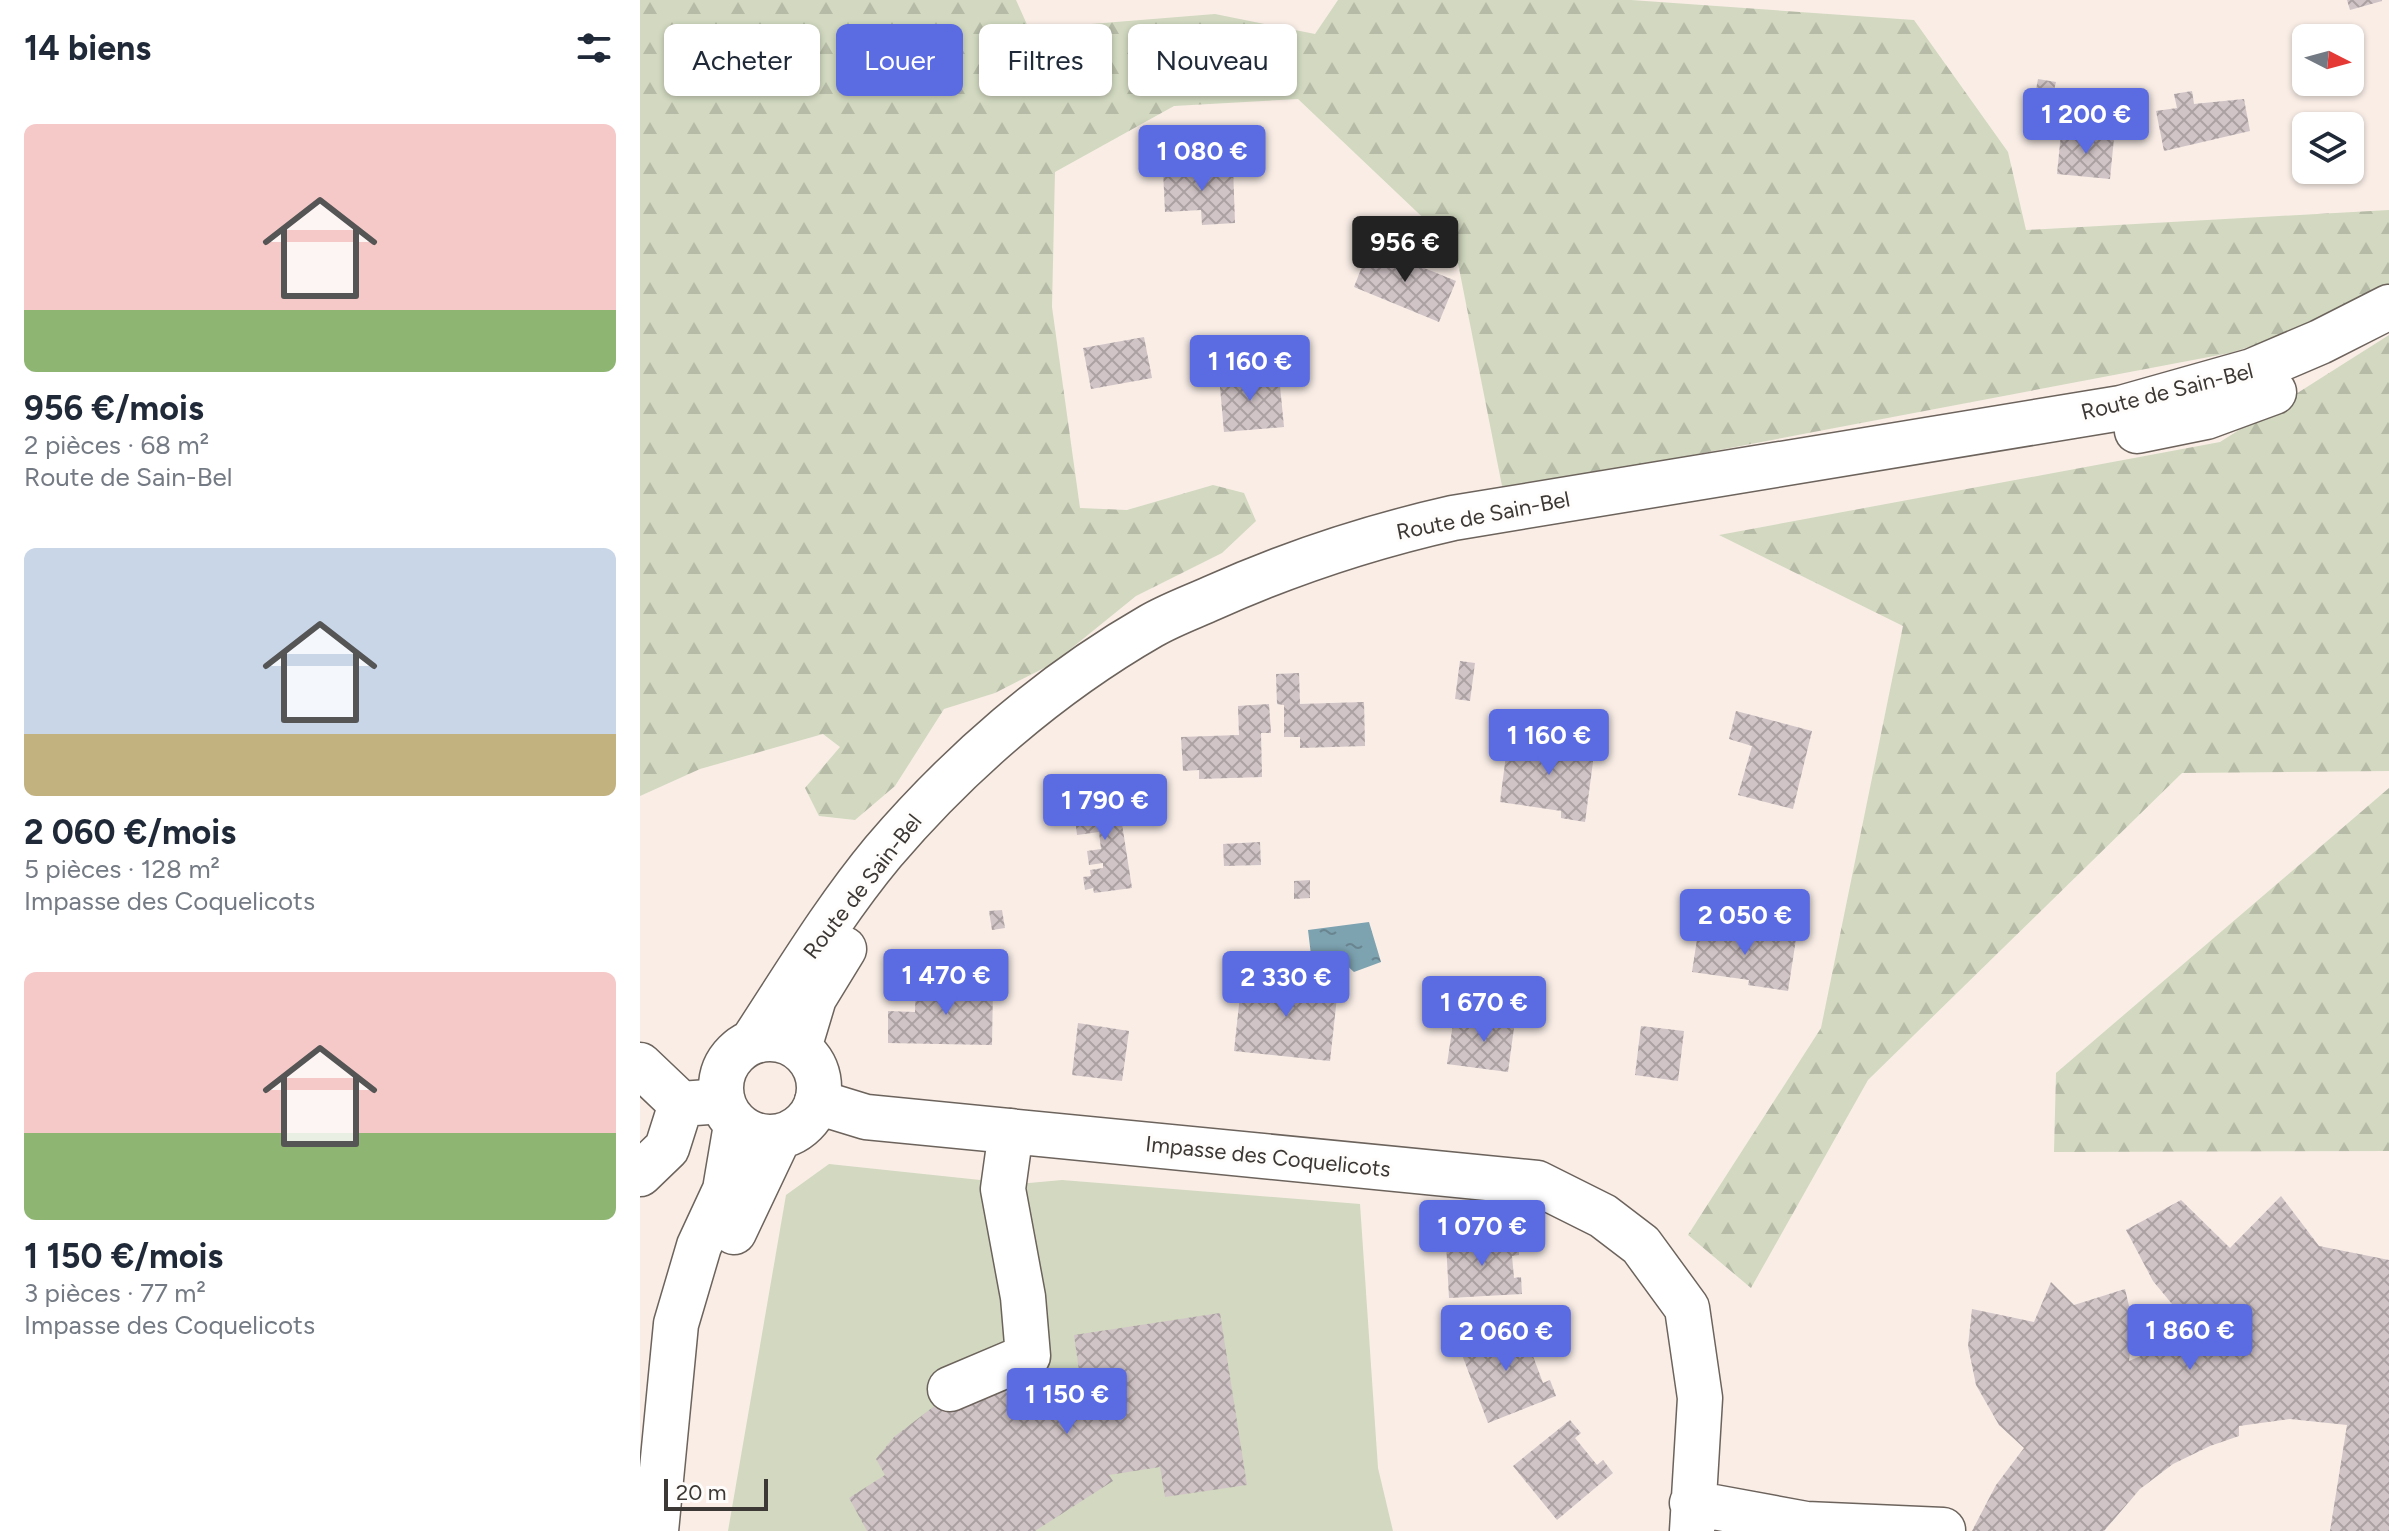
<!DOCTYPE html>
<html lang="fr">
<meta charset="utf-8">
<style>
:root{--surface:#fff;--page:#f6f6f7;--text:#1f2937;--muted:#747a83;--accent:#5b6be2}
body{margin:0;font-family:Figtree,sans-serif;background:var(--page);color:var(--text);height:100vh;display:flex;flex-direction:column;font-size:30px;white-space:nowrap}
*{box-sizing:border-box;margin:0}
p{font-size:26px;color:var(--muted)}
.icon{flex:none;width:44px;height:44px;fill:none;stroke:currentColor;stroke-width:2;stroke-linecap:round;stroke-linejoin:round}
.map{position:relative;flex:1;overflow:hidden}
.sheet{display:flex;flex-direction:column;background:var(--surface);width:640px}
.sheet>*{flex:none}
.hud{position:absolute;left:24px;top:24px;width:760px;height:72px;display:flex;gap:16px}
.needle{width:52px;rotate:96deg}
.fabs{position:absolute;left:1652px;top:24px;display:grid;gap:16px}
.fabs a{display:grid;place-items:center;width:72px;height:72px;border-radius:12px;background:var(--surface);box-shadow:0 2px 6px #0004;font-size:40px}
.scale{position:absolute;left:24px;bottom:20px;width:104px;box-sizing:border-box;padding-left:8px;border:4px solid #3c3835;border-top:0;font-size:22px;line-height:28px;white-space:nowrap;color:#3c3835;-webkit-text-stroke:6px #fffdfb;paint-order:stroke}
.price{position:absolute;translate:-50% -68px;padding:0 18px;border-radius:8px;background:var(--accent);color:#fff;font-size:26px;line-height:52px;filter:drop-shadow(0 2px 4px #0008)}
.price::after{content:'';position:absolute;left:50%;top:48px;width:24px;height:18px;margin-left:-12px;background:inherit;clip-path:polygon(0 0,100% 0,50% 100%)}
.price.selected{background:#222;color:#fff}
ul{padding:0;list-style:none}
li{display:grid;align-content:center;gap:16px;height:424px;padding:0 24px}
li span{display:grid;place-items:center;height:248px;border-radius:12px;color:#555}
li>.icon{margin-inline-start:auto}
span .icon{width:144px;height:144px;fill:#fffc;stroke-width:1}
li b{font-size:34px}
h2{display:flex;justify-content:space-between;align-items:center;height:96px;padding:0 24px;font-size:34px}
.tag{padding:0 28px;border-radius:12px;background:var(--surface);box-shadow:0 2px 6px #0004;font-size:28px;line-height:72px}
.tag.selected{background:var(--accent);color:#fff}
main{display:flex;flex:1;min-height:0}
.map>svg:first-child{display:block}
.forest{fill:url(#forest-firs)}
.pitch{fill:#d2d9c0}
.water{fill:url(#water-ripples)}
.building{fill:url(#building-cross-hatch)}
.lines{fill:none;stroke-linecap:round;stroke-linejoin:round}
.minor-casing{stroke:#6c635c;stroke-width:47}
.major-casing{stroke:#6c635c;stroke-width:47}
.minor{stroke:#fff;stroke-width:44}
.major{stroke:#fff;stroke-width:44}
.labels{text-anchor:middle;stroke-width:6;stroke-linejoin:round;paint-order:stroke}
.street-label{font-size:22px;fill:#3c3835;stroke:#fffdfb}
</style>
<main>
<section class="sheet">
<h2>14 biens<svg class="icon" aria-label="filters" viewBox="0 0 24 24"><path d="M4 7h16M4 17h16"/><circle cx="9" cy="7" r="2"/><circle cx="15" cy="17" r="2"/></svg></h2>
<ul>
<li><span style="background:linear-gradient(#f6c9c9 75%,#8fb573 0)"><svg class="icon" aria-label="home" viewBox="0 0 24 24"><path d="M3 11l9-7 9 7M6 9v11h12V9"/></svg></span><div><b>956 €/mois</b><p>2 pièces · 68 m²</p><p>Route de Sain-Bel</p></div></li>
<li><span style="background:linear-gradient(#c9d6e8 75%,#c2b280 0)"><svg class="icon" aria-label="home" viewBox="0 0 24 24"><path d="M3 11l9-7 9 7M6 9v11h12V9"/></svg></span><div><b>2 060 €/mois</b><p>5 pièces · 128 m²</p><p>Impasse des Coquelicots</p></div></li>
<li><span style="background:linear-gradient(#f6c9c9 65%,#8fb573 0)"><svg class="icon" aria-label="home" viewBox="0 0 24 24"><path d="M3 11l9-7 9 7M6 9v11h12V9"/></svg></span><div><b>1 150 €/mois</b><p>3 pièces · 77 m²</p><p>Impasse des Coquelicots</p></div></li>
</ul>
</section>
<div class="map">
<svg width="1749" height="1531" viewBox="0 0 1749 1531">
<defs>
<pattern id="forest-firs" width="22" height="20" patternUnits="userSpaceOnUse" patternTransform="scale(2)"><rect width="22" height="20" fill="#d2d9c0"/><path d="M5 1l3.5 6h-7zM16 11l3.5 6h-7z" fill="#b5bba6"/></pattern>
<pattern id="water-ripples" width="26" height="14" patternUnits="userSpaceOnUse" patternTransform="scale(2)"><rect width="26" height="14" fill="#7da2b0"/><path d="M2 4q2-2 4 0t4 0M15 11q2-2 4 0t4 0" fill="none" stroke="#688590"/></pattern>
<pattern id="building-cross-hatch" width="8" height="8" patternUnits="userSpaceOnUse" patternTransform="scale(2)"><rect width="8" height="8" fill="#d1c4c7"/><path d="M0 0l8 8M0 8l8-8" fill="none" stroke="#aba0a2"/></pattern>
</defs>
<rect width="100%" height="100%" fill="#f9ede6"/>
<path class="forest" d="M0,0H376L389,29L575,14L675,34L698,0H991L1274,20L1368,152L1386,230L1749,210V302L1590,353L863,491L815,248L658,99L534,106L415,172L412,307L440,508L487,510L573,485L604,493L616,521L582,553L496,596L412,664L355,693L304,709L255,786L215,820L179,816L165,788L200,747L183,734L60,769L0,796Z
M1749,335V771L1542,773L1228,1080L1111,1288L1048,1235L1181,1028L1263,626L1079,535L1580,442Z
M1749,788V1151L1414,1152L1416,1073Z"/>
<path class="pitch" d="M189,1164L378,1184L422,1180L720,1204L738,1468L753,1531H88L146,1195Z"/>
<path class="water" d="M729,922L741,962L714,972L694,954L671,955L668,930Z"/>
<path class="building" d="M1707,0H1742V1L1710,10Z
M1398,79L1416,82L1412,98L1395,95Z
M1552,91L1554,104L1604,99L1610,131L1524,151L1516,111L1537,108L1534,94Z
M1421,133L1474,138L1470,179L1417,174Z
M593,167L595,223L562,225L561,210L525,212L523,170Z
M730,246L816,281L799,322L714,287Z
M504,337L512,378L451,389L443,348Z
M621,372L622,387L640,386L644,427L584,432L579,376Z
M820,661L835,663L830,701L815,699Z
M659,673L660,704L724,702L725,746L660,748V737H644V705L637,704L636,674Z
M629,704L631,733H621L622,777L559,779V770L543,771L541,737L599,735L598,706Z
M1096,711L1172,731L1153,809L1098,795L1112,746L1089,739Z
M880,736L955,747L945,822L921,818V811L860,802L867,747L878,749Z
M477,792L492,888L454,893L453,888L445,890L443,877L451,876L450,870L463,868V863L449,865L447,851L461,849L459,832L437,835L435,818L440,817L438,797Z
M620,842L621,865L584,866L583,844Z
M670,880V898L654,899V881Z
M362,910L365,928L352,930L349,911Z
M1059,926L1156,939L1148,991L1108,985L1109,980L1052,972Z
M602,977L698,988L690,1061L594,1051Z
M276,984L353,986L352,1045L248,1043V1011L275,1012Z
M853,1010L876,1013L868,1072L807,1064L813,1024L850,1029Z
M438,1023L489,1031L482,1081L432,1075Z
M1001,1026L1044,1031L1038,1081L995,1075Z
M1641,1196L1679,1246L1749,1260V1531H1690L1707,1425L1650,1419L1599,1426V1436L1570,1446L1533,1464L1500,1489L1464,1531H1332L1356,1485L1384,1448L1359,1425L1336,1385L1328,1346L1332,1309L1394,1322L1411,1282L1434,1305L1485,1289L1493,1323L1489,1361L1529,1344L1530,1349L1552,1341L1556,1333L1513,1281L1486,1230L1541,1200L1590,1248Z
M879,1239V1255L872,1256L874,1278L881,1277L882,1294L809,1298L806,1242Z
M580,1313L607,1485L525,1497L520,1467L469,1475L473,1481L395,1531H227L209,1498L245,1475L236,1459L254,1437L293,1407L359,1381L368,1395L404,1372L420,1399L441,1385L434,1335Z
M887,1322L894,1337L887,1340L903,1383L910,1380L916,1396L848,1423L819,1347Z
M930,1420L941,1433L935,1438L957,1465L963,1460L973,1473L917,1520L873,1466Z"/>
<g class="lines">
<g class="minor-casing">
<path id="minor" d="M0,1065L41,1104L82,1101
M177,1102L226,1117L897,1183L963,1216L1001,1245L1047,1308L1060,1398L1052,1531
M0,1174L27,1148L41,1104
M310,1389L388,1356L383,1297L363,1189L371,1131
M1052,1503L1166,1524L1303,1530"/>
</g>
<g class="major-casing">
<path id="major" d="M1497,431L1566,417L1634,392
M81 1088a49 49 0 1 1 98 0a49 49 0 1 1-98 0Z
M112,1042C154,978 194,911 243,852C318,764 410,684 511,626C530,615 552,607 572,598C650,563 729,537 813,518L1481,408L1612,371L1680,342L1749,307
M159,1048L174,998L204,949
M94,1232L139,1137
M16,1531L36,1324L59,1246L85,1190L96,1125"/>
</g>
<use href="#minor" class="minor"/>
<use href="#major" class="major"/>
</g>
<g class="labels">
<g class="street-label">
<text transform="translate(1527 391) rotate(-14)" y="8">Route de Sain-Bel</text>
<text transform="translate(843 515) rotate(-11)" y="8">Route de Sain-Bel</text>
<text transform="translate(222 886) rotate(-52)" y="8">Route de Sain-Bel</text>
<text transform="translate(628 1156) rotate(6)" y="8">Impasse des Coquelicots</text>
</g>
</g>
</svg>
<div class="fabs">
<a><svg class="needle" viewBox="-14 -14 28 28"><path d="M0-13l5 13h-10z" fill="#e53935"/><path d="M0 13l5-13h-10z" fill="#747a83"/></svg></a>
<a><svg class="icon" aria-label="layers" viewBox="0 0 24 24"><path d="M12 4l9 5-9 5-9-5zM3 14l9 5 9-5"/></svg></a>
</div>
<div class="scale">20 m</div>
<b class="price" style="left:1446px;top:156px">1 200 €</b>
<b class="price" style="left:562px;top:193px">1 080 €</b>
<b class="price selected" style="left:765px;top:284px">956 €</b>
<b class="price" style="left:610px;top:403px">1 160 €</b>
<b class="price" style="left:909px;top:777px">1 160 €</b>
<b class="price" style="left:465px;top:842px">1 790 €</b>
<b class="price" style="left:1105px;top:957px">2 050 €</b>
<b class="price" style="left:306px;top:1017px">1 470 €</b>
<b class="price" style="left:646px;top:1019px">2 330 €</b>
<b class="price" style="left:844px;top:1044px">1 670 €</b>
<b class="price" style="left:842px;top:1268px">1 070 €</b>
<b class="price" style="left:1550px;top:1372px">1 860 €</b>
<b class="price" style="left:866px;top:1373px">2 060 €</b>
<b class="price" style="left:427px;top:1436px">1 150 €</b>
<div class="hud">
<a class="tag">Acheter</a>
<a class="tag selected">Louer</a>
<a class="tag">Filtres</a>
<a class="tag">Nouveau</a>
</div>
</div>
</main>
